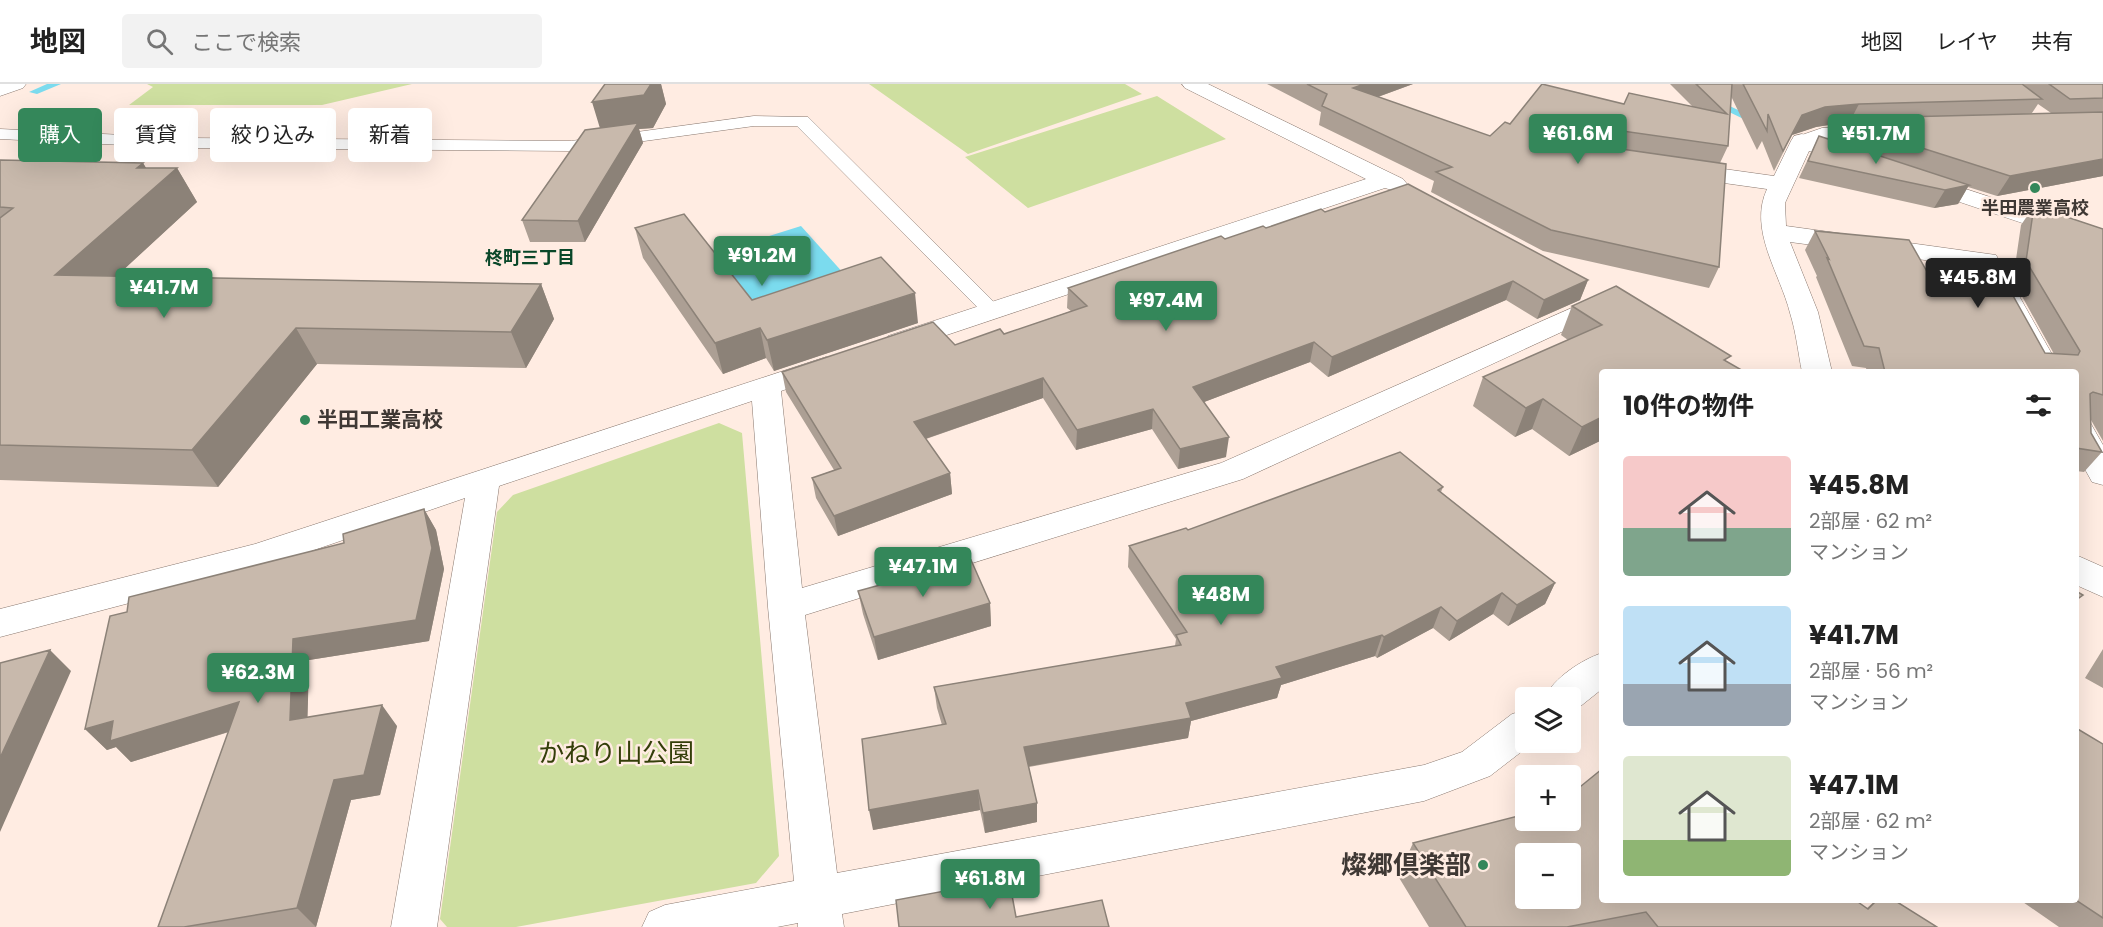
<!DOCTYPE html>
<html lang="ja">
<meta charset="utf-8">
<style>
:root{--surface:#fff;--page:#f2f2f2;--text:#222;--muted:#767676;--line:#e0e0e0;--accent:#34875a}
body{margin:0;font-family:Poppins,"Noto Sans JP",sans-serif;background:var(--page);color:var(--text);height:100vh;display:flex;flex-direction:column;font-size:22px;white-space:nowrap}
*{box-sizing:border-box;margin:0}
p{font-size:20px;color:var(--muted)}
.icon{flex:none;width:33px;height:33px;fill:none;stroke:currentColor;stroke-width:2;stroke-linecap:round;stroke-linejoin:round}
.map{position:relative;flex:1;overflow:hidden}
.panel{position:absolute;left:1599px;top:285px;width:480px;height:534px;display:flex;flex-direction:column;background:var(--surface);border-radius:6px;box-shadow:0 6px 24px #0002}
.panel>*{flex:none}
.top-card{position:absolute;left:18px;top:24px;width:570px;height:54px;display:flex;gap:12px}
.buttons{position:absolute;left:1515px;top:603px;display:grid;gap:12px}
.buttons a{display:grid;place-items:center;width:66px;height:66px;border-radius:6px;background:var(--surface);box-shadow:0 6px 24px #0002;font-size:30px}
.price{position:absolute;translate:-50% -51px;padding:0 14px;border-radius:6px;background:var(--accent);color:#fff;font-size:20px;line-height:39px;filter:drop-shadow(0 2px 3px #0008)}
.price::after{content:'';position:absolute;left:50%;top:36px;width:18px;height:14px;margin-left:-9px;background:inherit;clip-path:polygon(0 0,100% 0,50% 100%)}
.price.on{background:#222;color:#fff}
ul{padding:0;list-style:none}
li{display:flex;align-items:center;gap:18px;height:150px;padding:0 24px}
li span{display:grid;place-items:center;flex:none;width:168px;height:120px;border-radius:6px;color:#555}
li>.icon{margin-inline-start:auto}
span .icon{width:72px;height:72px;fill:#fffc;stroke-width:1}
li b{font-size:26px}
h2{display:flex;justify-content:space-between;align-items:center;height:72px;padding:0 24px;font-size:26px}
.tag{padding:0 21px;border-radius:6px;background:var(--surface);box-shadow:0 6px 24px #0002;font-size:21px;line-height:54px}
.tag.on{background:var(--accent);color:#fff}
header{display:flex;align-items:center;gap:36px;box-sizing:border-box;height:84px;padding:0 30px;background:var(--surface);border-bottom:2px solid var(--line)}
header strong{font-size:28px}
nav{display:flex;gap:33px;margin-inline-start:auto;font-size:21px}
.search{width:420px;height:54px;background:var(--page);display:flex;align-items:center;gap:15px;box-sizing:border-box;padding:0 21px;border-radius:6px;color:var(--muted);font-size:22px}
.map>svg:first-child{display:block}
.green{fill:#cedfa0}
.water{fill:#7bdbee}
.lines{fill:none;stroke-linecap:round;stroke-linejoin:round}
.stream{fill:#7bdbee;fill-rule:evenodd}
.lane-casing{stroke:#89786f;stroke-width:1}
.street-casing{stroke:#89786f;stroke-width:1}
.lane{fill:#fff;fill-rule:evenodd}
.street{fill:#fff;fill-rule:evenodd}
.wall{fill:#ac9f94;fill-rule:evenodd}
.shaded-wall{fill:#8c8278}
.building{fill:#c8b9ac;stroke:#8c8278;stroke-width:1.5;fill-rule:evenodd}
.poi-dot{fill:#34875a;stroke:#ffece2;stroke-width:2}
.labels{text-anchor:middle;stroke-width:5;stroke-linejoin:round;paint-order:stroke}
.far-poi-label{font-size:18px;font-weight:bold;fill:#3f3834;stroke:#ffece2}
.far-neighbourhood-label{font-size:18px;font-weight:bold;fill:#094729;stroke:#ffece2}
.poi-label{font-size:21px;font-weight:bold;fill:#3f3834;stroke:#ffece2;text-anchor:start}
.near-park-label{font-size:26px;fill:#343e09;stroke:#ffece2}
.near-poi-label{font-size:26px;font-weight:bold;fill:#3f3834;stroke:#ffece2;text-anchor:end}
</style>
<header>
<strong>地図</strong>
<div class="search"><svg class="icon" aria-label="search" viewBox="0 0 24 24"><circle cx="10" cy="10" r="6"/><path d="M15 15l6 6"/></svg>ここで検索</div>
<nav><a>地図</a><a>レイヤ</a><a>共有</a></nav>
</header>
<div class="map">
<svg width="2103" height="843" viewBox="0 0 2103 843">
<rect width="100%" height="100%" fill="#ffece2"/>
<path class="green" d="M147,0H412L322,21H129L153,3Z
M869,0H1125L1142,10L968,70Z
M1157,12L1226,55L1028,124L965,73Z
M719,339L742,349L779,772L756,799L516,843H447L440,835L497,428L513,411Z"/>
<path class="water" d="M801,142L863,211L759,246L702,173Z"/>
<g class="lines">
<path class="stream" d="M47,0H61L37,10L29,8Z
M1671,0H1684L1763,38L1754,40Z"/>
<g class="lane-casing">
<path id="lane" d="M754,32L808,33L999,223L1003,227L999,231L992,233L985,231L797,42H754L571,67L185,64L0,55V45L185,54L571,57Z
M1866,41L1872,42L1875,46L1872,50L1825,54L1802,62L1796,61L1793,57L1796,53L1822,44Z"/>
</g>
<g class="street-casing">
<path id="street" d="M0,0H26L23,4L0,12Z
M1182,0H1208L1403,95L1407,100L1403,105L1395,107L1385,104L908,264L898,267L888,264L884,258L888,252L1366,95L1185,4Z
M1802,50L1865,71L1869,76L1865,81L1857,83L1809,67L1785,119L1786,142L1996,171L2062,288H2032L1977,183L1790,158L1818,228L1832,288H1802C1798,268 1796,248 1790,229C1780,189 1748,146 1767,105L1681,93L1673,91L1669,86L1673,81L1681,79L1774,92L1791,57L1794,52Z
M1920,90L2103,150V166L1912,102L1908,97L1912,92Z
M1608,208L1618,210L1622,216L1618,222L1243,395L805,531L837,789L1424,681L1462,668L1512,630L1526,626V658H1534L1490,692L1424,717L842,830L844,843H798V839L777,843H642L649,828L665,821L794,797L768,523L752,317L499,402L437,843H391L465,414L259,485L0,553V525L255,460L826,273L836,276L840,282L836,288L781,307L802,504L1221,379Z
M2076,330L2087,333L2103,361V401L2092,398L2076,369Z
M2076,471L2103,483V513L2076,501Z
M1602,569V605L1577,625L1570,627V614H1544C1554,594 1581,576 1602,569Z"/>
</g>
<use href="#lane" class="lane"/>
<use href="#street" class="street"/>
</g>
<path class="wall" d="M605,0H661L666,20L653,44L639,45L643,59L585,158H530L522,136L600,44Z
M1267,0H1413L1378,13L1490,52L1510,40L1624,20L1692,22L1670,0H2103V92L1997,112L1968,103L1958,120L1934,124L1799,94L1819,52L1828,55L1835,40L1816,43L1792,51L1774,87L1762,57L1757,66L1731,12L1728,62L1720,79L1719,183L1709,204L1543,167L1431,108L1434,97L1319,41L1321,28ZM2038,20L2051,29H2032Z
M0,76L143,79L146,84H177L197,118L116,192L541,200L554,235L526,284L317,280L218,403L0,396Z
M2034,122L2103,145V357L2091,336V349L2102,368L2084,388L2076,387V288H1867L1866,284L1852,282L1816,193L1817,192L1805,166L1815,147L1933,198L2045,269L2054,270L2013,196L2021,141Z
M1325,128L1588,196L1580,216L1537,235L1506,216L1328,293L1310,278L1204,318L1226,373L1178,385L1152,345L1076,366L1043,314L926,355L950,389L952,410L838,452L816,414L812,394L834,386L786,308L782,288L955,261L1004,250L1071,227L1067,224L1068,204L1225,155Z
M635,144L752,216L918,239L774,287L766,274L723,290L643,174Z
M1572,222L1728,278L1602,288V356L1569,372L1532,345L1515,353L1473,322L1483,293L1568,256L1561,251Z
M1443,403L1441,408L1555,499L1545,520L1508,542L1493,530L1449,557L1433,544L1377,574L1375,572L1281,601L1277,614L1191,637L1188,654L1029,683L1037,719V738L985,749L980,726L873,746L942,641L937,624L934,603L1175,562L1176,555L1128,483L1129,462L1188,446Z
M424,425L436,446L444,485L429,557L309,576L307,633L397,642L380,711L351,716L316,843H158L229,648L131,678L116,663L107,666L85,645L127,528L344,459Z
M858,507L990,519L991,542L878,576L863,530Z
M2103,565V604L2085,594Z
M2103,660V843H2059L2020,816H2076Z
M1413,759L1867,824L1876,816H1894L1937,843H1429L1398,792Z"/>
<path class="shaded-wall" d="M651,0H661L666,20L653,44L639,45L643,59L585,158L578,137L602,51L592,18Z
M1364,0H1413L1350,23L1353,4Z
M1859,20L1849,39L1837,37L1835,40L1816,43L1792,51L1774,87L1802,31L1825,23Z
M1573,40L1566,60L1553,70L1563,43Z
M2103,75V92L1997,112L2010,92Z
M143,79L157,102L177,84L197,118L80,226L55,191L137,84Z
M1969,101L1958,120L1934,124L1945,106Z
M1588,196L1580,216L1537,235L1544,216Z
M1513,197L1506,216L1328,293L1332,273Z
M541,200L554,235L526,284L511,248Z
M915,209L918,239L774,287L767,256Z
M296,244L317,280L218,403L192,366Z
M760,244L766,274L723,290L715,259Z
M1314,258L1310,278L1191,323L1193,303Z
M1043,294V314L916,358L914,338Z
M1543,315L1532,345L1515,353L1526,324Z
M1153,325L1152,345L1076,366L1077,346Z
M1602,333V356L1569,372L1582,343Z
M1229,353L1226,373L1178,385L1180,365Z
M950,389L952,410L838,452L834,432Z
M424,425L436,446L444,485L429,557L309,576L307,656L290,636L293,555Z
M1555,499L1545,520L1508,542L1517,521Z
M1502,509L1493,530L1449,557L1457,537Z
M990,519L991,542L878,576L874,553Z
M1441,523L1433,544L1377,574L1384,553Z
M1382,551L1375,572L1281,601L1277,614L1191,637L1188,654L1025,683L1024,663L1186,619L1276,583Z
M50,566L71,587L0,748V674Z
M239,618L257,639L131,678L116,663L107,666L85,645L113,637Z
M382,621L397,642L380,711L351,716L316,843L297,824L334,696Z
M978,706L980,726L873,746L869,726Z
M1037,719V738L985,749L983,729Z"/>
<path class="building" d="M605,0H651L644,11L592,18Z
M1307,0H1364L1353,4L1490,52L1505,38L1510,40L1542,0L1624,20L1629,9L1727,30L1696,0H1732L1728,62L1573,40L1563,43L1560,51L1563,55L1572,58L1726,80L1719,183L1551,146L1436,88L1452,83L1322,22L1327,10Z
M1743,0H2022L2042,15L1859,20L1825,23L1802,31L1783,67L1768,30L1767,47Z
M2049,0H2103V14L2070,15Z
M2103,28V75L2010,92L1837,37L1859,34Z
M638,39L578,137L522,136L585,46Z
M1819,52L1969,101L1945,106L1808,77Z
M0,76L143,79L137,84H177L55,191L541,200L511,248L296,244L192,366L0,361V134L13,124L0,123Z
M1408,100L1588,196L1544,216L1513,197L1332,273L1314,258L1193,303L1229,353L1180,365L1153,325L1077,346L1043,294L914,338L950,389L834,432L812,394L841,384L782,288L933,238L955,261L1000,245L1004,250L1087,222L1068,204L1221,152L1225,155L1263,142L1266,144L1321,125L1325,128Z
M2034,122L2103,145V311L2093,308L2090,310L2091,349L2102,368L2076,364V288H1885L1879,264L1864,262L1827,174L1829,175L1815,147L1909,156L1933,198L2012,210L2045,269L2078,271L2080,267L2026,177Z
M684,130L752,216L881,173L915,209L767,256L760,244L715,259L635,144Z
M1616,202L1731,272L1724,276L1745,288H1602V333L1582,343L1543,315L1526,324L1483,293L1602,241L1572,222Z
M1400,368L1443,403L1438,406L1555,499L1517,521L1502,509L1457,537L1441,523L1384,553L1382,551L1276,583L1282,594L1186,619L1191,634L1024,663L1037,719L983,729L978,706L869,726L862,655L946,640L934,603L1181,561L1176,551L1187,548L1129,462L1186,444L1188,446Z
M424,425L432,464L416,536L293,555L290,636L382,621L364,691L334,696L297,824L184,843H158L239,618L110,657L113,637L85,645L110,532L127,528L129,513L344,459L343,450Z
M971,476L990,519L874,553L858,507Z
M2076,507L2083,511L2076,516Z
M50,566L0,674V579Z
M2076,644L2103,660V834L2076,816Z
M1602,685V816H1855L1868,825L1877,816H1894L1937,843H1658L1646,828L1567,843H1466L1413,759L1526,730V736H1570V711ZM1526,770H1570V814H1526Z
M1009,795L1016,833L1102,816L1109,843H899L896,816Z"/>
<g class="poi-dot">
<circle cx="2035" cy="104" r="6"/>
<circle cx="305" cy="336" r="6"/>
<circle cx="1483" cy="781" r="6"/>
</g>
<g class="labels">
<g class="far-poi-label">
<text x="2035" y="130">半田農業高校</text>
</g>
<g class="far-neighbourhood-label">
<text x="530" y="180">柊町三丁目</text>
</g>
<g class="poi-label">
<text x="317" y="343">半田工業高校</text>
</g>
<g class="near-park-label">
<text x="616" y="678">かねり山公園</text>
</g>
<g class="near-poi-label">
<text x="1471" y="790">燦郷倶楽部</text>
</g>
</g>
</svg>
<div class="buttons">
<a><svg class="icon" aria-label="layers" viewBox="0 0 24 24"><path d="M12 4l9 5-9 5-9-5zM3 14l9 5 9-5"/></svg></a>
<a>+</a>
<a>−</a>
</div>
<b class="price" style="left:1578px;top:81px">¥61.6M</b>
<b class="price" style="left:1876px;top:81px">¥51.7M</b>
<b class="price" style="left:762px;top:203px">¥91.2M</b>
<b class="price on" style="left:1978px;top:225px">¥45.8M</b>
<b class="price" style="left:164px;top:235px">¥41.7M</b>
<b class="price" style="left:1166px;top:248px">¥97.4M</b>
<b class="price" style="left:923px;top:514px">¥47.1M</b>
<b class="price" style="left:1221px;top:542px">¥48M</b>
<b class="price" style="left:258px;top:620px">¥62.3M</b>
<b class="price" style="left:990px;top:826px">¥61.8M</b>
<div class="top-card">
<a class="tag on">購入</a>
<a class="tag">賃貸</a>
<a class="tag">絞り込み</a>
<a class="tag">新着</a>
</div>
<section class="panel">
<h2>10件の物件<svg class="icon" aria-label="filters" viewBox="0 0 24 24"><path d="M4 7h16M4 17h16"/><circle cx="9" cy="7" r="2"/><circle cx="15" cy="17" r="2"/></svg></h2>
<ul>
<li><span style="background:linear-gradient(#f6c9c9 60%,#7fa58c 0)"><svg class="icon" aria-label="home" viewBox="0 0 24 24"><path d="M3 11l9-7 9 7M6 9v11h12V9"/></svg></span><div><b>¥45.8M</b><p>2部屋 · 62 m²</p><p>マンション</p></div></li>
<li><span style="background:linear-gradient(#bfe0f5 65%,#9aa5b1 0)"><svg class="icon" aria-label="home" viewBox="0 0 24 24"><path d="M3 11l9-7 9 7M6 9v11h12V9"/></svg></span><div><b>¥41.7M</b><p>2部屋 · 56 m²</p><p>マンション</p></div></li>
<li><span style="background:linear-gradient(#dfe7d0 70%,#8fb573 0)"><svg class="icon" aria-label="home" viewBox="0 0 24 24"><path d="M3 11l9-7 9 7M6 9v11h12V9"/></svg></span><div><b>¥47.1M</b><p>2部屋 · 62 m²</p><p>マンション</p></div></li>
</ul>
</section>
</div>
